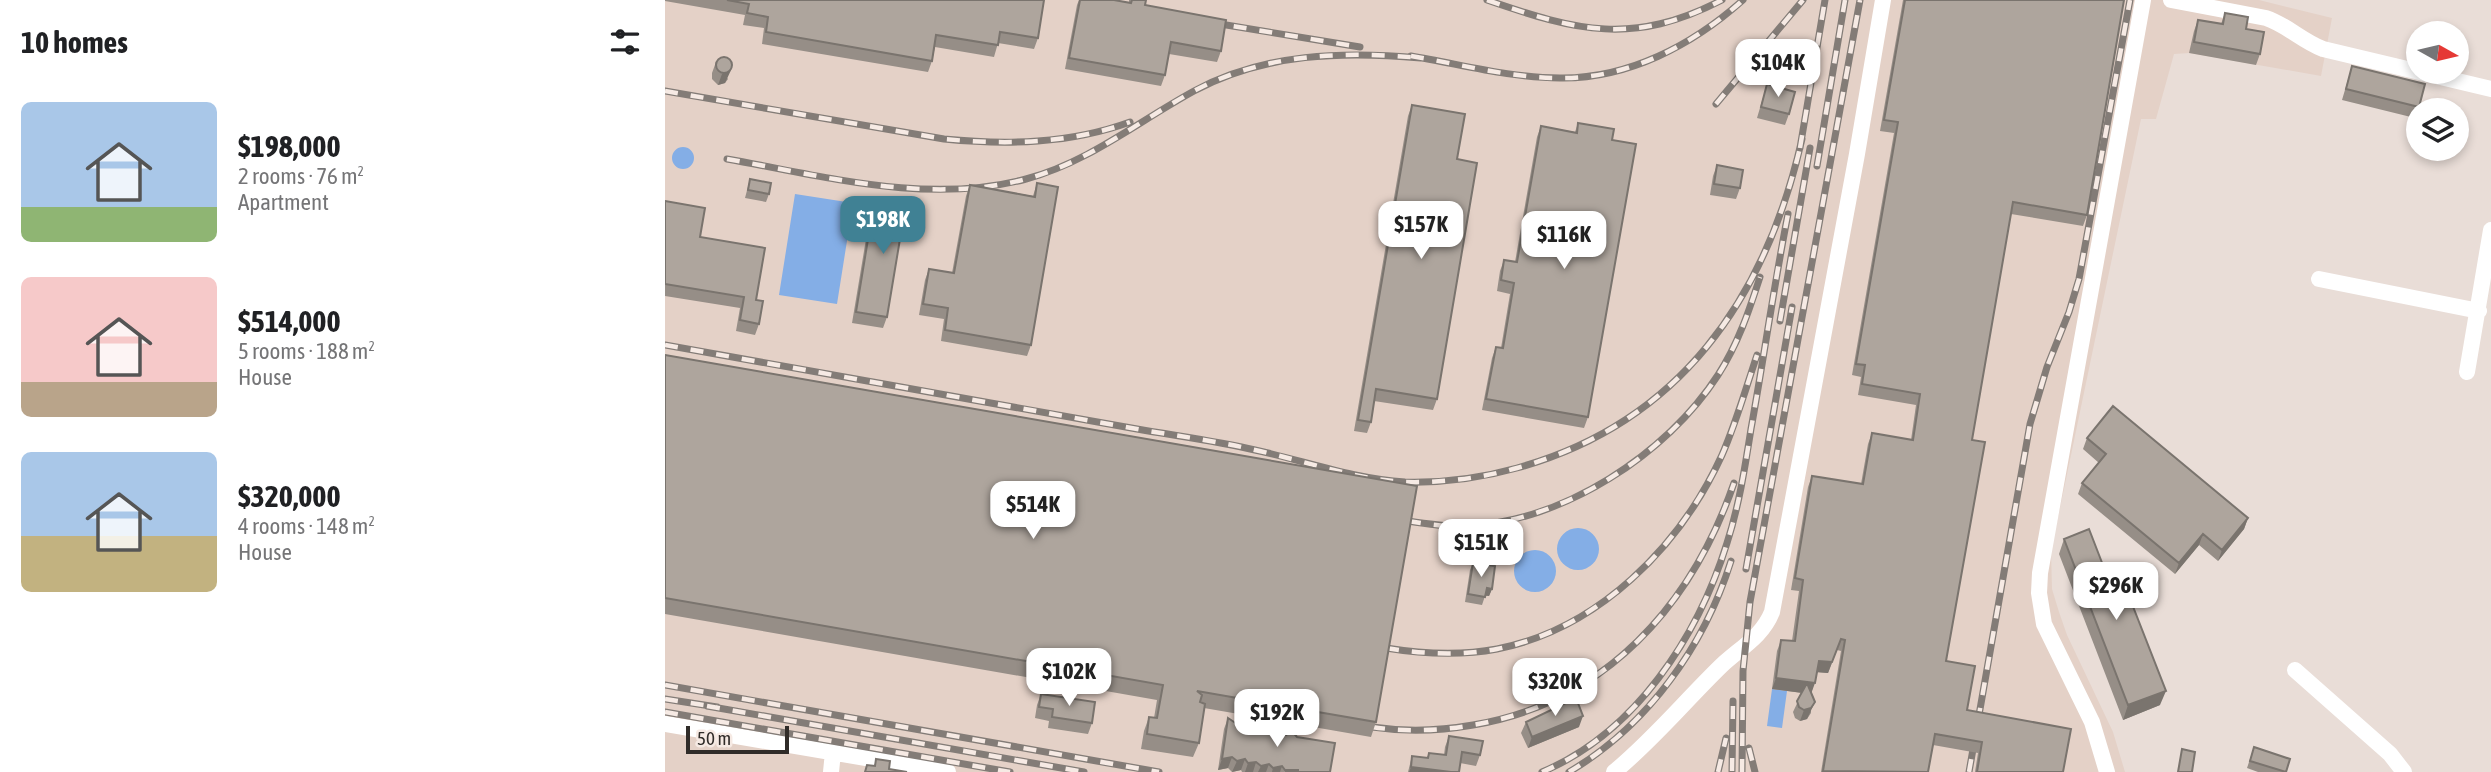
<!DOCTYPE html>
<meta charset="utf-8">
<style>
:root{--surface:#fff;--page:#f6f6f6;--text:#202124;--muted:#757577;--accent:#408194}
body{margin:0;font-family:"Asap Condensed",sans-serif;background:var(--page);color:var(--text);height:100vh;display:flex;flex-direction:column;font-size:26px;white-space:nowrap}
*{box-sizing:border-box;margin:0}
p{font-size:23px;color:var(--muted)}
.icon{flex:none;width:38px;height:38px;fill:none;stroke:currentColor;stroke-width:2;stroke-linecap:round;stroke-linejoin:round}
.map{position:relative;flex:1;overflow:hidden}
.sheet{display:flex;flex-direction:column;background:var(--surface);width:665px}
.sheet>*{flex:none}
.needle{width:46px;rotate:98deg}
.controls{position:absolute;left:1741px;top:21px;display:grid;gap:14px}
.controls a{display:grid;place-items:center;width:63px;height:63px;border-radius:50%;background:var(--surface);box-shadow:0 4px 10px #0003;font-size:35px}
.scale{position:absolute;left:21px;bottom:18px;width:103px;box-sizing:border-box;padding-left:7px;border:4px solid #302c29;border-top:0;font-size:19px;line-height:24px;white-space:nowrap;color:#302c29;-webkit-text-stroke:5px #f6eae4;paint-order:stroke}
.price{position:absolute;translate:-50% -60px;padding:0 16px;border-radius:14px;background:#fff;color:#222;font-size:23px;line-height:46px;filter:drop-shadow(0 2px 4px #0008)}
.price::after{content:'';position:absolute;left:50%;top:42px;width:21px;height:16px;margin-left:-10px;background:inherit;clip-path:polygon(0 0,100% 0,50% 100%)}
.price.on{background:var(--accent);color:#fff}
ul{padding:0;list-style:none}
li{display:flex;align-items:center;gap:21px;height:175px;padding:0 21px}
li span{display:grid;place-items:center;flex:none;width:196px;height:140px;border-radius:10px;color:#555}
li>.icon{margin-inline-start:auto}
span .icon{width:84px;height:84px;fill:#fffc;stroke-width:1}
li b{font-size:30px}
h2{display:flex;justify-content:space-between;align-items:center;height:84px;padding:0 21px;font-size:30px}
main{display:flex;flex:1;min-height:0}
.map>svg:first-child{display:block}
.built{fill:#e4d1c7}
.water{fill:#84aee6}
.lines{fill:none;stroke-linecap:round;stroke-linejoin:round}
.minor{stroke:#fff;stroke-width:16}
.rail-casing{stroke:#837c77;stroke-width:7}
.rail{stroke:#f6eae4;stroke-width:4.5;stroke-dasharray:13;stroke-linecap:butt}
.wall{fill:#968e87}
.shaded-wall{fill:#7a746e}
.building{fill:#aea59d;stroke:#7a746e;stroke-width:2}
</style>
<main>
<section class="sheet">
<h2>10 homes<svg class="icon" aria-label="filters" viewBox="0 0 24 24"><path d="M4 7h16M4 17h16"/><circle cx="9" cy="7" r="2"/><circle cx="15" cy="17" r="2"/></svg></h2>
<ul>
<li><span style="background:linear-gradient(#a9c7e8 75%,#8fb573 0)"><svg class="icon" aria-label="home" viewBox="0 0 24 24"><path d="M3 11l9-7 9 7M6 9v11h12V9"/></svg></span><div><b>$198,000</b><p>2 rooms · 76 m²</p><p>Apartment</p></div></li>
<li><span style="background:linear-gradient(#f6c9c9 75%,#b9a48a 0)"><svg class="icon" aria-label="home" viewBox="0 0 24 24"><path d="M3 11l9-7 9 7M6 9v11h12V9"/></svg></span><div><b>$514,000</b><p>5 rooms · 188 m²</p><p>House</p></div></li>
<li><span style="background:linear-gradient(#a9c7e8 60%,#c2b280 0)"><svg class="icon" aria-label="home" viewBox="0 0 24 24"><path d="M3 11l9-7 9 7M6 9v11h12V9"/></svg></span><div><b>$320,000</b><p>4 rooms · 148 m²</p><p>House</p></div></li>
</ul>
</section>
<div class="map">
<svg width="1826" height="772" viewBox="0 0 1826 772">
<rect width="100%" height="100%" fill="#e9ddd7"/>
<path class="built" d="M0,0H1594L1667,18L1656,76L1525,53L1509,54L1491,119H1476L1386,551L1387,589L1394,612L1402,635L1448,732L1460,772H0Z"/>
<path class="water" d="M7 158a11 11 0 1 1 22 0a11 11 0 1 1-22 0Z
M130,194L188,203L172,304L114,295Z
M892 549a21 21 0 1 1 42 0a21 21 0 1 1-42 0Z
M849 571a21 21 0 1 1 42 0a21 21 0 1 1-42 0Z
M1107,689L1122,691L1117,728L1102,726Z"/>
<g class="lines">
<path class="minor" d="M1506,0L1601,18C1622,25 1637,41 1658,49L1826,89
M1654,279L1814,311
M1802,372L1826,230
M1630,670L1725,754L1739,772
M0,724L283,772
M166,772L168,752
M949,772C988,740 1020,701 1056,666C1075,648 1097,637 1107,612L1192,154L1218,0
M1442,772L1427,722L1379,624L1374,593L1375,573L1478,0"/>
<g class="rail-casing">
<path id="rail" d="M822,0C912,31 968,46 1057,0
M543,22L695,47
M746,56C795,64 845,78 895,78C963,79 1028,45 1078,0
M0,91L279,139C341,145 405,144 465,122
M1051,104L1138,0
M1135,148L1160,0
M62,159C159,176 263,205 361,179C422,163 474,121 529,91C600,53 678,51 756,58
M1152,166L1180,0
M1115,321L1145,148
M0,345C157,373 315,401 472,429C512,436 552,441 590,450C641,461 688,479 740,482C778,483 816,478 852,468C1015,423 1101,298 1137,139
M743,521C762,524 782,527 801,526C898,522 1002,454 1053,375C1073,344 1084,311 1095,277
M1081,569L1127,307
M721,648C758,654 795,656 832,649C933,629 1015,547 1057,455C1071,423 1081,388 1092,355
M0,685L494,772
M0,699L52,707
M42,706L419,772
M0,712L345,772
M707,727C741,732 774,731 808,725C940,703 1027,605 1069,483
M1084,748L1090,772
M1067,771L1068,701
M877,772C970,733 1033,637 1062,543C1074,506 1080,467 1086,429C1099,357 1109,285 1123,214
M904,772C982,726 1039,647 1066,561
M1053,772L1061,738
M1077,772L1078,671L1085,602L1195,0
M1304,772L1365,424L1382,367L1404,312L1414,279L1465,0"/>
</g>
<use href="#rail" class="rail"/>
</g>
<path class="wall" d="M0,0H379L373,38L369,49L333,43L329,57L270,47L267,61L263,72L97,44L99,28L78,25L80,15L0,1Z
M414,0H449L464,3V0H481L480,5L556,51L552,62L504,54L500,75L496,86L400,69L412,5Z
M1238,0H1459L1422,215L1418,226L1346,214L1307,440L1281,661L1302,710L1398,772H1310L1313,753L1268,745L1263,772H1156L1176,651L1172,650L1163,673L1152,672L1146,694V713L1142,719L1135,721L1130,718L1128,712L1137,693L1107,689L1112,651L1116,640L1127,641L1134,591L1126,590L1143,487L1147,476L1196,484L1203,444L1207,433L1246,440L1251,405L1193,395L1196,377L1187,375L1229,133L1215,131Z
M1560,13L1581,29L1595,54L1591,65L1524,53L1529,31L1533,20L1556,24Z
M51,62L63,79L60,83L53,85L47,79V73Z
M1687,66L1754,107L1750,118L1677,100Z
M1102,84L1124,114L1120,125L1092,118Z
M747,105L792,159L772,399L768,410L709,401L706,422L702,433L689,431L743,116Z
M913,123L947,140L923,417L919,428L817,410L827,358L831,347L836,348L845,294L832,291L835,271L839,260L850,262L872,137L876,126L910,132Z
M1052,165L1075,188L1071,199L1045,195L1048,176Z
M85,179L104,194L101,202L80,198Z
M372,183L366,345L362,356L276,341L279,319L254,315L260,280L264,269L287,273L301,196L305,185L368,196Z
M213,198L245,228L241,239L235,238L222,317L218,328L187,323L202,233L206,221L207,222L209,209Z
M0,201L35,237L91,300L94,324L90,335L71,331L75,308L0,296Z
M0,355L711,722L706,737L539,708L534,743L528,757L476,749L479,731L484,717L489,718L492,700L0,614Z
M1422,438L1583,518L1579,529L1553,561L1534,545L1510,574L1413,494L1417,483L1434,463L1418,449Z
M1399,539L1446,586L1495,705L1458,720L1394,554Z
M808,563L827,589L824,596H820L817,605L800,602L805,570Z
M376,694L427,723L423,734L383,728L384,721L370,718L372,705Z
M563,718L572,724L608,732L665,772H577L576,770L567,772L563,768L553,770L559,729Z
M861,722L914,727L863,748L856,733Z
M784,736L815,755L811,766L795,763L794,772H743L747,756L762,758L764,753L779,755L780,747Z
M1589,747L1621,772H1593L1582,768Z"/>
<path class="shaded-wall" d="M67,68L60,83L53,85L57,74Z
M1583,518L1579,529L1553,561L1557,550Z
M1538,534L1534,545L1510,574L1514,563Z
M822,588L827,589L824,596L819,595Z
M1176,639L1163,673L1150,672L1154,661Z
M1111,678L1150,683L1146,694L1107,689Z
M1501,691L1495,705L1458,720L1463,705Z
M1150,702L1142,719L1135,721L1139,710Z
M918,716L914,727L863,748L867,737Z
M567,757L563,768L553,770L557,759Z
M580,759L576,770L567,772L572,761Z
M591,762L588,772H580L583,763Z
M604,764L601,772H593L596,766Z
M617,766L615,772H607L608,768Z
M746,767L786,772H744Z
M620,770H633L632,772H620Z"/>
<path class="building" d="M62,0H379L373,38L335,32L333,45L271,35L267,61L101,32L103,17L82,13L84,4Z
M415,0H449L466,3L467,0H481L480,5L561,20L556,51L506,42L500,75L404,58Z
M1240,0H1459L1422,215L1348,202L1307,440L1320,442L1281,661L1310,666L1302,710L1406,729L1398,772H1312L1317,742L1270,734L1263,772L1158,771L1180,640L1176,639L1167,662L1154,661L1150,683L1111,678L1116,640L1130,641L1138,580L1130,578L1147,476L1198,484L1207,433L1248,440L1255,394L1197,384L1200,365L1191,364L1233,122L1219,120Z
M1560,13L1583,17L1581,29L1599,32L1595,54L1529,42L1533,20L1558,24Z
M51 65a8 8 0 1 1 16 0a8 8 0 1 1-16 0Z
M1687,66L1760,84L1754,107L1681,89Z
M1102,84L1130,92L1124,114L1096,107Z
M747,105L800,114L792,159L812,163L772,399L711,389L706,422L693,420Z
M913,123L949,129L947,140L971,144L923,417L821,399L831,347L838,348L849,283L836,280L839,260L852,262L876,126L912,133Z
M1052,165L1078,170L1075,188L1049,184Z
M85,179L106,183L104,194L83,190Z
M372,183L393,187L366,345L280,330L283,308L258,304L264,269L289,273L305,185L370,197Z
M213,198L249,204L245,228L237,227L222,317L191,312L206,221L209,222Z
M0,201L40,208L35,237L100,248L91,300L98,301L94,324L75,320L79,297L0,284Z
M0,355L752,486L711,722L532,691L537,695L535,702L540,704L534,743L482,734L484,717L492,718L498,685L0,598Z
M1448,406L1583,518L1557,550L1538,534L1514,563L1417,483L1441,454L1422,438Z
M1424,529L1446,586L1458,581L1501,691L1463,705L1399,539Z
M808,563L830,566L827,589L822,588L820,597L803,594Z
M1142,683L1150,702L1146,708L1139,710L1134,707L1132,701Z
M376,694L430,702L427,723L387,717L388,709L374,707Z
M911,698L918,716L867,737L861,722Z
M563,718L572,724L578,722L584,727L590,725L597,730L602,727L608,732L614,730L621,735L627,731L632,737L670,743L665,772H633V770H620L617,766L608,768L604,764L596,766L591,762L583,763L580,759L572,761L567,757L557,759Z
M784,736L818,741L815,755L797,752L794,772H786L746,767L747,756L763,758L764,753L781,755Z
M1589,747L1625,759L1621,772L1585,761Z
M1517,749L1530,752L1527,772H1513Z
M211,759L225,761L224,769L242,772H200L202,765L210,766Z"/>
</svg>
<div class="controls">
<a><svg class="needle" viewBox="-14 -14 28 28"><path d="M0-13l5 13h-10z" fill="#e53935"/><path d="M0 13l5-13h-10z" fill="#757577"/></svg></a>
<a><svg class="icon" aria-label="layers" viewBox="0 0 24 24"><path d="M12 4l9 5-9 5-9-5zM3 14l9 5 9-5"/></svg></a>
</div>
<div class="scale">50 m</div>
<b class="price" style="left:1113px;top:99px">$104K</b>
<b class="price on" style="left:218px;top:256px">$198K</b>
<b class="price" style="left:756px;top:261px">$157K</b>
<b class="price" style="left:899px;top:271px">$116K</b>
<b class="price" style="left:368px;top:541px">$514K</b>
<b class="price" style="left:816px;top:579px">$151K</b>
<b class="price" style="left:1451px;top:622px">$296K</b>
<b class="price" style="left:404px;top:708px">$102K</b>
<b class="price" style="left:890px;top:718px">$320K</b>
<b class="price" style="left:612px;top:749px">$192K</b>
</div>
</main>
